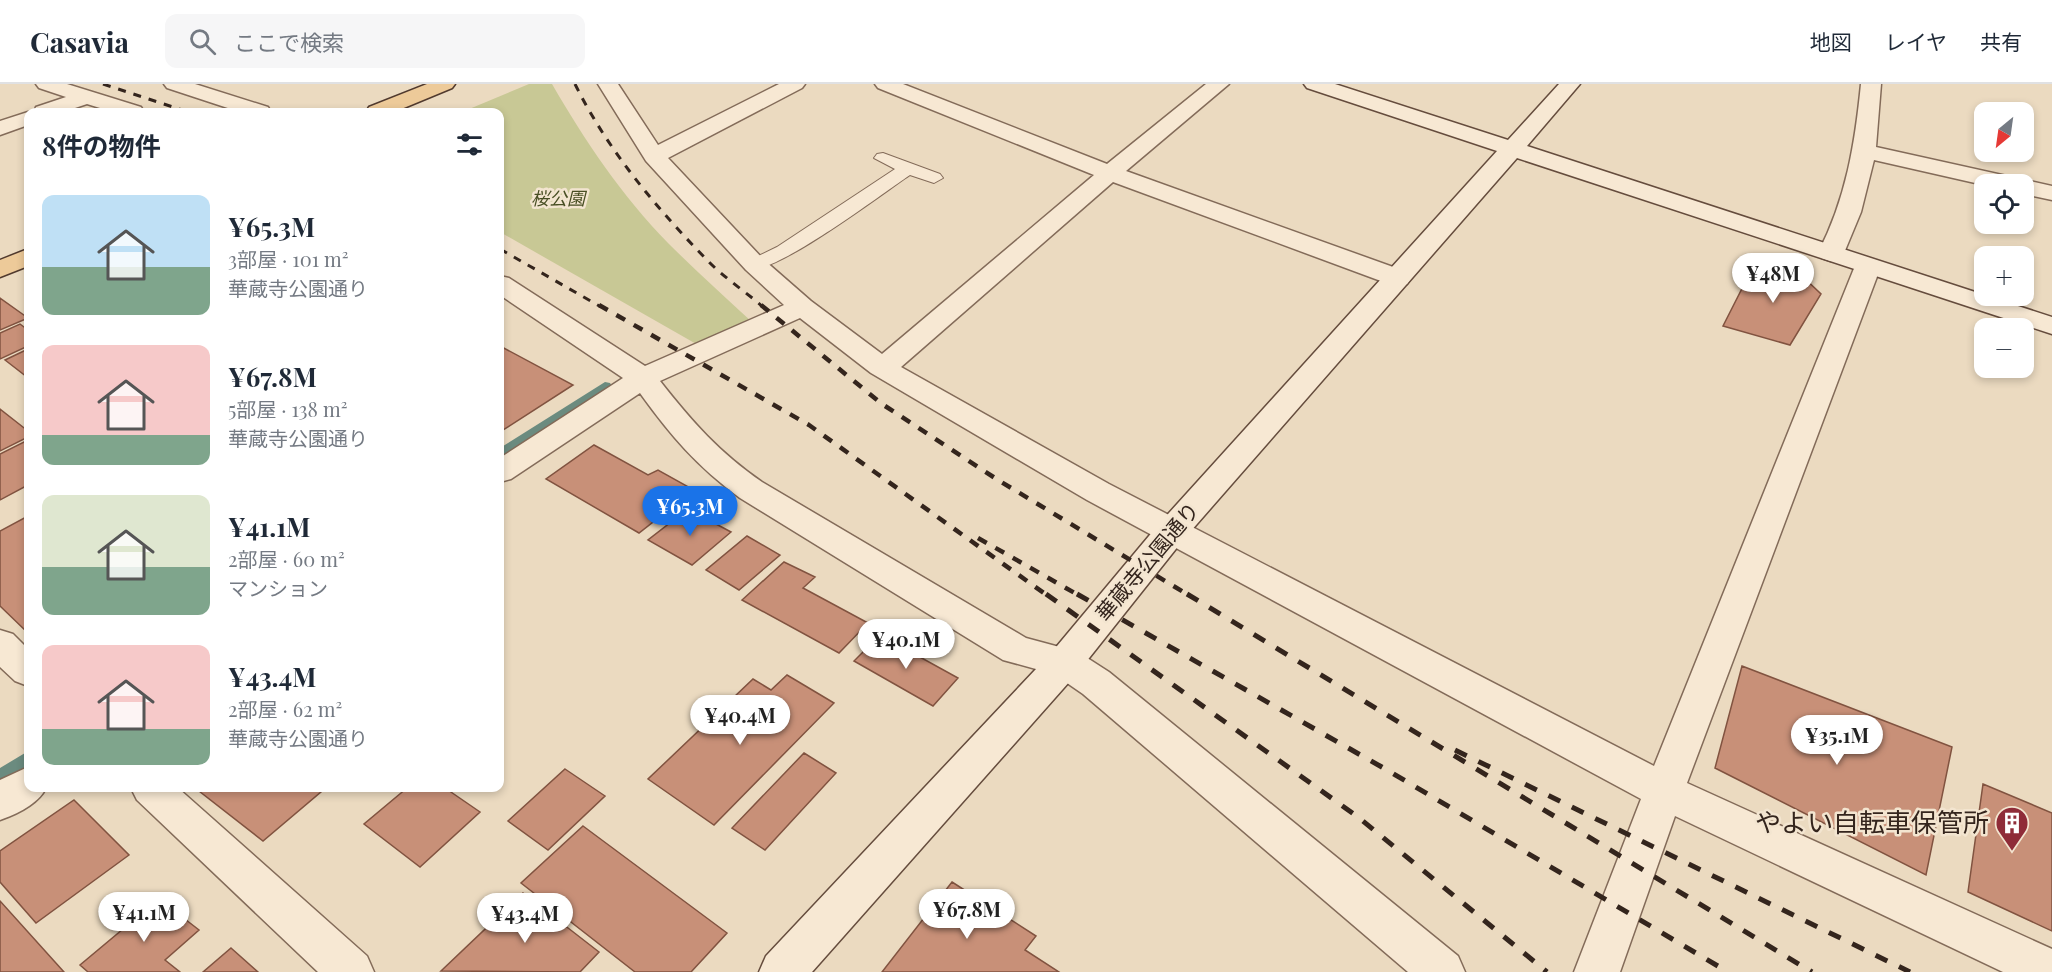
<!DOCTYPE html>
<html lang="ja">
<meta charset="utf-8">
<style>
:root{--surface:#fff;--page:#f6f6f7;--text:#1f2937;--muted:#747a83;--line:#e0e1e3;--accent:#1a73e8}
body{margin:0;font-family:"Playfair Display","Noto Sans JP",serif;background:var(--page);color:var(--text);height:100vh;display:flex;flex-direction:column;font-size:22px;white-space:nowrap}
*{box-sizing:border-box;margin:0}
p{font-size:20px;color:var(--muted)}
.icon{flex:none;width:33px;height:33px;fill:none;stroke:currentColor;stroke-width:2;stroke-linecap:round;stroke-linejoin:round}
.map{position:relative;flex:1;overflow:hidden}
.panel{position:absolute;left:24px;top:24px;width:480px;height:684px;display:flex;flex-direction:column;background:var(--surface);border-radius:12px;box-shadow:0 3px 9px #0003}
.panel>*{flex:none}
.needle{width:39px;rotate:209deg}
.fabs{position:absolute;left:1974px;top:18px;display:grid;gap:12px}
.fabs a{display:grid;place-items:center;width:60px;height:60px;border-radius:12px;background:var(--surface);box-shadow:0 3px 9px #0003;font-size:30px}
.price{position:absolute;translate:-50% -51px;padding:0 14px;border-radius:21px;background:#fff;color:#222;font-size:20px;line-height:39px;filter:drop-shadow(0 2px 3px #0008)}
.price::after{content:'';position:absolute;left:50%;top:36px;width:18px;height:14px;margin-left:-9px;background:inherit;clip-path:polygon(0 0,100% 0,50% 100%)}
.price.selected{background:var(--accent);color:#fff}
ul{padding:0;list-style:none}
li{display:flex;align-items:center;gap:18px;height:150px;padding:0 18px}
li span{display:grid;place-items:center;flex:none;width:168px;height:120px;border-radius:12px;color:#555}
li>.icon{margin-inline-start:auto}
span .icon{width:72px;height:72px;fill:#fffc;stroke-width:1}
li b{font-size:26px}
h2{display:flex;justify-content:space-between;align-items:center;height:72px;padding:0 18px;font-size:26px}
header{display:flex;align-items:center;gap:36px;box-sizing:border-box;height:84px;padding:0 30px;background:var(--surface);border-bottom:2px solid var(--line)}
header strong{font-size:28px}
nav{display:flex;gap:33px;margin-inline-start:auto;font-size:21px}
.search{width:420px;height:54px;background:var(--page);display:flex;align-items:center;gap:15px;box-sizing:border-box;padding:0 21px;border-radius:12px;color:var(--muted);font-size:22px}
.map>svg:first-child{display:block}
.green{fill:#c8c895}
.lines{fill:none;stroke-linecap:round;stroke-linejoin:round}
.stream{fill:#6b8b7f;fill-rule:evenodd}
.building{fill:#c89078;stroke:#815340;stroke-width:1.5}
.lane-casing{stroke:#836b59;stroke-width:2}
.street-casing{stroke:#836b59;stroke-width:3}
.secondary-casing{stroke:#654c3d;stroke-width:3}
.primary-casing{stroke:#513a2e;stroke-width:3}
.lane{fill:#f7e8d3;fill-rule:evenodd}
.street{fill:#f7e8d3;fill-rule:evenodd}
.secondary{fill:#f7e8d3;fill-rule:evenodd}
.primary{fill:#edca99;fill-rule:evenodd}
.rail-far2{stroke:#34251d;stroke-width:3;stroke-dasharray:8 8;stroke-linecap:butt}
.rail-far1{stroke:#34251d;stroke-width:4.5;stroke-dasharray:10 10;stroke-linecap:butt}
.rail{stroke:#34251d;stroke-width:5;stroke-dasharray:13 13;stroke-linecap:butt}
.labels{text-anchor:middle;stroke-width:5;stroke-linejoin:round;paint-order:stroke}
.far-park-label{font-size:18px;font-style:italic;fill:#494f24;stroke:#f3e5d0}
.street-label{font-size:21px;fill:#34251d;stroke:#f3e5d0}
.near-poi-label{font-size:26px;fill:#34251d;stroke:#f3e5d0;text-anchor:end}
</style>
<header>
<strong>Casavia</strong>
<div class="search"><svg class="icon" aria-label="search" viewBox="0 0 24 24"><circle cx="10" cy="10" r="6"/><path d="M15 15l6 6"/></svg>ここで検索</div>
<nav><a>地図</a><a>レイヤ</a><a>共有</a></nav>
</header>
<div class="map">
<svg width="2052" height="888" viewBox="0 0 2052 888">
<rect width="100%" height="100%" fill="#ebdac0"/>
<path class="green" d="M529,0H552C585,57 622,112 668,159C695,186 724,212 752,238L698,261L500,148V28H462Z"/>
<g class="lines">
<path class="stream" d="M605,298L610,299L612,302L610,305L505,373L500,375V364Z
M25,669L28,671V684L0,702V684Z"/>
</g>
<path class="building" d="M1756,177L1803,193L1821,210L1790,261L1723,242Z
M0,214L28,234L0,246Z
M20,240L28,246V262L0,275V249Z
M500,262L573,301L500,348Z
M28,265V292L27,293L5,276Z
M0,325L28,347V353L0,367Z
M28,356V401L0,416V370Z
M594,361L648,391L658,386L694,406L639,449L546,395Z
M688,425L731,448L692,481L648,456Z
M28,432V549L0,522V447Z
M747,452L780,471L739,506L706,486Z
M784,478L815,493L803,504L868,539L839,569L742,516Z
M880,551L958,594L933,622L854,577Z
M1742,582L1952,663L1926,791L1715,684Z
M787,591L834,619L714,741L648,695L753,595L771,606Z
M804,669L836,689L765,766L732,744Z
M565,685L605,712L548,766L508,737Z
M1983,700L2052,729V847L1968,808Z
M203,704H317L322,707L263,757L199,707Z
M407,704H445L480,728L420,783L364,740Z
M74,716L129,771L36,839L0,798V767Z
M583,742L727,849L691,888H635L521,799Z
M952,798L1036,852L1025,866L1059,888H882Z
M523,809L599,868L580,888L441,887Z
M159,815L199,846L165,876L180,888H88L80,881Z
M0,817L64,888H0Z
M231,864L258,888H203Z"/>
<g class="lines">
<g class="lane-casing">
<path id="lane" d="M883,69L940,90L943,94L934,99L910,91C883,109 774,192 748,185L745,181L748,177L777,163L895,85L874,74L877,70Z"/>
</g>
<g class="street-casing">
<path id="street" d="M36,0H67L141,23L144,28H113L87,20L63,28H34L36,23L66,13L39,4Z
M164,0H195L268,23L271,28H240L167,4Z
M598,0H618L658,61L779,0H805L802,4L668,74L764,176L811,217L882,270L1094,91L878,4L875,0H903L1107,80L1206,0H1229L1126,87L1407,188L1411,194L1407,200L1398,202L1389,200L1113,98L901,283L1109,400L1654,682L1855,182L1859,177L1868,174L1877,177L1881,182L1687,699L2052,865V888H2003L1675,732L1620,888H1574L1641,715L1087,416L871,289L800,234L660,297C693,339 719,368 762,398L1026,554L1078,568L1109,588L1458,872L1465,888H1408L1083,610L1054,590L1003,576L740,414C697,382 671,352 640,309L511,395L500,398V374L623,294L500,211V192L509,194L645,282L784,221L746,186L646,77Z
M1861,0H1881L1876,63L2052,102V116L2024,110V100L1984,101L1874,76L1861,128L1844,169L1840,174L1831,177L1822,174L1818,169C1846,115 1855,60 1861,0Z
M28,28H32H28V41L0,51V37Z
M0,546L13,550L28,565V602L15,597L0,583Z
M28,683V704H46C38,720 17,730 0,736V696Z
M131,704H178L367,872L374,888H318L137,716Z"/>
</g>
<g class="secondary-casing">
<path id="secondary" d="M1304,0H1335L1508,56L1559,0H1580L1527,62L2052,233V250L1517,74L1183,456L1078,588L812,888H759L766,872L1052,568L1159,440L1497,67L1307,4Z"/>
</g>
<g class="primary-casing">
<path id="primary" d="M427,0H455L452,4L394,28H366L369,23Z
M28,165V182L0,193V176Z"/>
</g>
<use href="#lane" class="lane"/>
<use href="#street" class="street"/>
<use href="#secondary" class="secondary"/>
<use href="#primary" class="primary"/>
<path class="rail-far2" d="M103,0L188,28
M575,0C608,67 658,126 710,179C726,195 746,208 763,223
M500,165L601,223"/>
<path class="rail-far1" d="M599,221L809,341L1048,512
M761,221L882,320L998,396L1190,512
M978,454L1080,512"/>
<path class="rail" d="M1046,510L1358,733L1547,888
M1077,510L1387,686L1728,888
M1187,510L1812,888
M1455,666L1910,888"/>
</g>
<defs>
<g id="building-pin" transform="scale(1.725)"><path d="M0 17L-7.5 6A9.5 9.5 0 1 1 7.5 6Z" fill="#8f2c38" stroke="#f3e5d0"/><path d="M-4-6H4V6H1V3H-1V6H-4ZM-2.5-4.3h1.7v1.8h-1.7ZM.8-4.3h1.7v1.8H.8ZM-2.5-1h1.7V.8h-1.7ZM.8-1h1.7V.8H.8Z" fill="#fff"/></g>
</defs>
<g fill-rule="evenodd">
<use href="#building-pin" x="2012" y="739"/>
</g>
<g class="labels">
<g class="far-park-label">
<text x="558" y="121">桜公園</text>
</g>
<g class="street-label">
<text transform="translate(1148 478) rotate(-50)" y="7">華蔵寺公園通り</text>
</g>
<g class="near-poi-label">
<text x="1989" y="748">やよい自転車保管所</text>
</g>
</g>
</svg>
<div class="fabs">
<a><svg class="needle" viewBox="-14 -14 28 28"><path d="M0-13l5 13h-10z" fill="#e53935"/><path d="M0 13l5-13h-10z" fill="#747a83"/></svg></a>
<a><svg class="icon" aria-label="locate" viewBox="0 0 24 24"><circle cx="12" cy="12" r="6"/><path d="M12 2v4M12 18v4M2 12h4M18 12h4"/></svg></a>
<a>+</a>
<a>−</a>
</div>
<b class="price" style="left:1773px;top:220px">¥48M</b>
<b class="price selected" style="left:690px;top:453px">¥65.3M</b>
<b class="price" style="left:906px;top:586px">¥40.1M</b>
<b class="price" style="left:740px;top:662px">¥40.4M</b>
<b class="price" style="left:1837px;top:682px">¥35.1M</b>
<b class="price" style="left:967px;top:856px">¥67.8M</b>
<b class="price" style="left:144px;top:859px">¥41.1M</b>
<b class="price" style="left:525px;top:860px">¥43.4M</b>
<section class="panel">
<h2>8件の物件<svg class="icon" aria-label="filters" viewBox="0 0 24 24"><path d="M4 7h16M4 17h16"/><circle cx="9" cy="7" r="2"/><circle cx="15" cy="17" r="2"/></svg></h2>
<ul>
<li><span style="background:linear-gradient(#bfe0f5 60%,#7fa58c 0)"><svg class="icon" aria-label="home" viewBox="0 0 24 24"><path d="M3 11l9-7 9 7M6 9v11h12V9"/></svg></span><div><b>¥65.3M</b><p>3部屋 · 101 m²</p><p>華蔵寺公園通り</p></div></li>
<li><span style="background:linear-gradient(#f6c9c9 75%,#7fa58c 0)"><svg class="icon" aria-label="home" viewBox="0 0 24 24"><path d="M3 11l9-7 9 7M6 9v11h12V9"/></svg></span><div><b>¥67.8M</b><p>5部屋 · 138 m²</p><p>華蔵寺公園通り</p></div></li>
<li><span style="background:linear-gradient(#dfe7d0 60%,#7fa58c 0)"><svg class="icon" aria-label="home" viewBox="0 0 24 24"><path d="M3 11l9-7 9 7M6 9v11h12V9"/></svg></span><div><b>¥41.1M</b><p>2部屋 · 60 m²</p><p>マンション</p></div></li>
<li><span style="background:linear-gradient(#f6c9c9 70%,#7fa58c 0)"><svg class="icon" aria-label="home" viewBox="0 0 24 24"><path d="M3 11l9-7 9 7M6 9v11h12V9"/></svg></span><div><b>¥43.4M</b><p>2部屋 · 62 m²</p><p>華蔵寺公園通り</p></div></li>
</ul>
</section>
</div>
